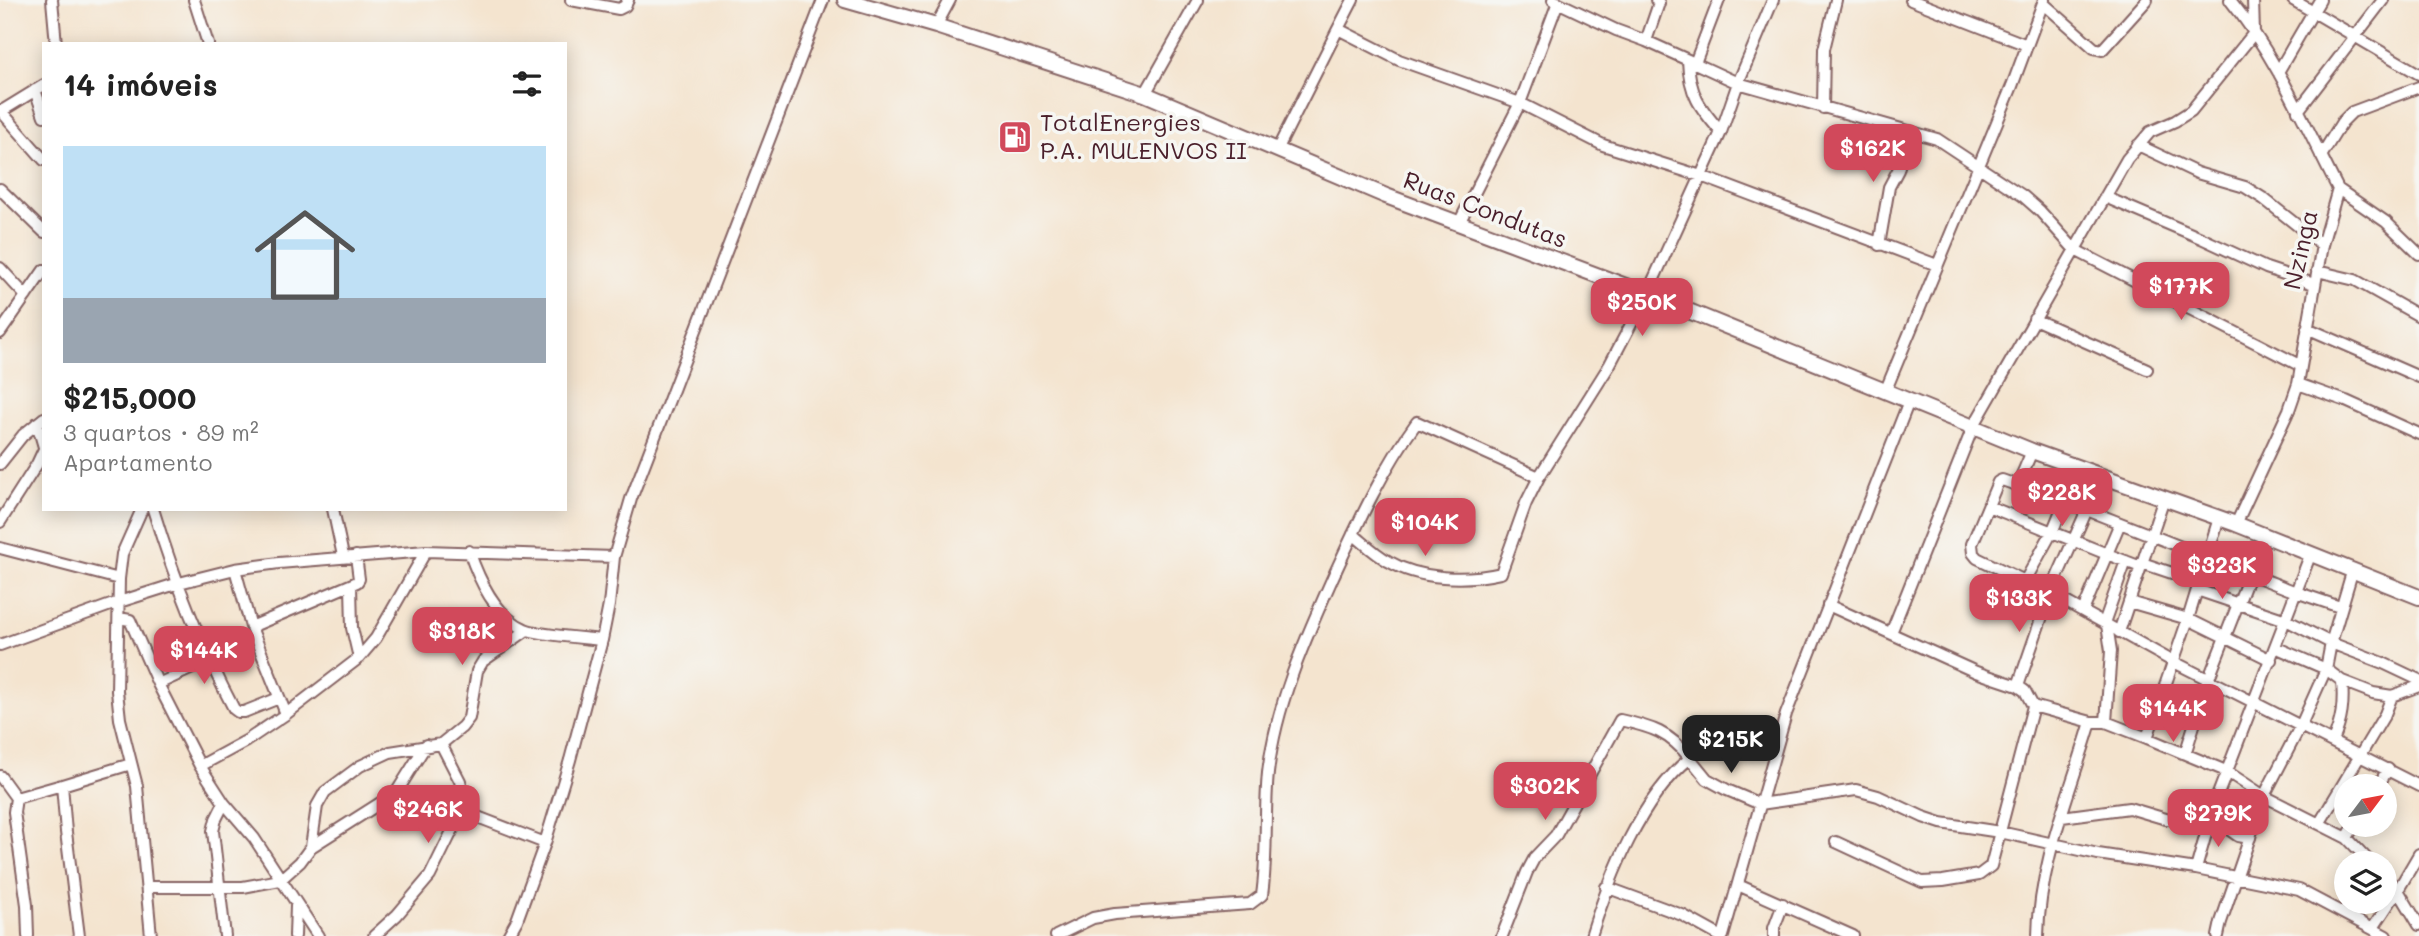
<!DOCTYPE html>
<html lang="pt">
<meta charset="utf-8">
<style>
:root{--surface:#fff;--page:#f2f2f2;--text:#222;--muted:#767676;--accent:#d1495b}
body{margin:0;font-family:Mali,sans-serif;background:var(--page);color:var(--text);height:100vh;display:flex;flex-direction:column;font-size:26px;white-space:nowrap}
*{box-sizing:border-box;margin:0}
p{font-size:23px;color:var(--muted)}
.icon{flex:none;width:38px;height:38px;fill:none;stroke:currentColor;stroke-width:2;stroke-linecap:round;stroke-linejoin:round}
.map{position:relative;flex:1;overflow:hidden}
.sheet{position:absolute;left:42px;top:42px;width:525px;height:469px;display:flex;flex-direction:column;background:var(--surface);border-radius:0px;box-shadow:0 4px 18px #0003}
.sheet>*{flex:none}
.needle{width:46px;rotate:58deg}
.fabs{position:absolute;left:2334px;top:774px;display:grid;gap:14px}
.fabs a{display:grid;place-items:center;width:63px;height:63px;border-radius:50%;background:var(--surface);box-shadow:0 4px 18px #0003;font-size:35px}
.price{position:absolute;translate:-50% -60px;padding:0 16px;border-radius:14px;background:var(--accent);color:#fff;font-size:23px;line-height:46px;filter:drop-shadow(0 2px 4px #0008)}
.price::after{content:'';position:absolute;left:50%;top:42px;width:21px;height:16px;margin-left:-10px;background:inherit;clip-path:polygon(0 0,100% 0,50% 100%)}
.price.selected{background:#222;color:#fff}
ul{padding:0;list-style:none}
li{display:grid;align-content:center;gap:14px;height:371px;padding:0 21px}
li span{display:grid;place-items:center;height:217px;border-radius:0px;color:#555}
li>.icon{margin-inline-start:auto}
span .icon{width:126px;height:126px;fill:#fffc;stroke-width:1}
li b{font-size:30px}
h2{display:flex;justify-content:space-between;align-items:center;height:84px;padding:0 21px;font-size:30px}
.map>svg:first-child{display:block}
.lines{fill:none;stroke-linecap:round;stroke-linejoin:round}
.minor-casing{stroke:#866464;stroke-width:14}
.tertiary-casing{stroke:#866464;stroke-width:18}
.minor{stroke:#fff;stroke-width:10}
.tertiary{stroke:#fff;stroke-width:14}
.labels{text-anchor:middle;stroke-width:7;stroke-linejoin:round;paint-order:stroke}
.poi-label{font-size:24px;fill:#4a1f2b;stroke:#f6f6f2;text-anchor:start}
.street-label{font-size:24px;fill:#4a1f2b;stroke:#f6f6f2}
</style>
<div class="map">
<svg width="2419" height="936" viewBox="0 0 2419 936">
<rect width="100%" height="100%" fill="#f6f6f2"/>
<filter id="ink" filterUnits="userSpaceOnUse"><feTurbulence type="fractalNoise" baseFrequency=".0143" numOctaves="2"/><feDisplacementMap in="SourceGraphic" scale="14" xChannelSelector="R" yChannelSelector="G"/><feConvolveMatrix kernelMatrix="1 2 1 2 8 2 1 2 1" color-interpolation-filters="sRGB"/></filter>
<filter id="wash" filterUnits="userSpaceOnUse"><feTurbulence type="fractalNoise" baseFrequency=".00686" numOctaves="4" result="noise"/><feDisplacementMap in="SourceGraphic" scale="28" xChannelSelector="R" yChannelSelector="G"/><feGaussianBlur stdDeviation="1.57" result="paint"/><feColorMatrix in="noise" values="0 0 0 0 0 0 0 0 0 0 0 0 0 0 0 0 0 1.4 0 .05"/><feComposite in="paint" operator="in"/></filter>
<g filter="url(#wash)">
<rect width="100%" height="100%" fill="#f4e4cf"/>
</g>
<g filter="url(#ink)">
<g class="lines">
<g class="minor-casing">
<path id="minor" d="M52,0L56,44
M194,0L208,44
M571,0L619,9L625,6L628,0
M1553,0L1616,30L1646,41
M1656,0L1659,3L1646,41L1688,60C1689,94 1700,108 1721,132
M1911,0L2027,45
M2230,0C2276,56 2305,125 2338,189L2322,245L2298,384L2289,410L2236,524
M2293,0L2419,74
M2043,3L2094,48L2102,50L2147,0
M936,26L950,0
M1338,29L1353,0
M1688,60L1738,83L1937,139L2023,196L2040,211L2075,250L2301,366
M1695,63L1719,0
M2278,72L2320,0
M35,90L44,116
M1145,94L1198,0
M1823,108L1824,49L1836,0
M0,110L44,160
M2298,111L2383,0
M0,112L44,85
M2138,145L2197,173L2245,187L2264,199L2322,245
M1277,150L1338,29L1399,60L1520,103L1603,145L1701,176L1937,265
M2321,156L2342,122L2352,112L2419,87
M0,189L44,232
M2338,189L2386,222L2419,254
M2105,197L2201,238L2266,268L2314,284
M1459,223L1520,103L1558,2
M1879,245L1889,187L1898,170L1908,132
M0,268L26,296
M2317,271L2355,280L2419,316
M2034,319L2147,369
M2307,328L2419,377
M0,333L44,270
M2298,384L2346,401L2419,434
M1885,392L2012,86L2044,0
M37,423L44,447
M0,464L23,435L44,418
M2018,484L2032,451
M1988,506L2107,554L2120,523
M142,509L122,554L119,579L117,691L120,719L137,786L151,936
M153,509C174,578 200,645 234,709L238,712H244L279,698
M333,509L343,556
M0,522L37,464L44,449
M1353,534C1364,543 1375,554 1388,561C1420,580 1466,581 1501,573L1526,503L1539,477
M2265,535L2209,678L2185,754L2226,771L2264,796L2347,838L2371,863
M0,548L119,579
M469,551C479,580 495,616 525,629C538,635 585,638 602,640
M2142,563L2199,582
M235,569L251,627L286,714
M2353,569L2331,643L2383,663L2419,680
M2025,581L2053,530L2065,501
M351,585L352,628L359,658
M2197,590L2286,620L2331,643L2326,669L2342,681C2344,704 2342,720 2333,741
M2129,602L2188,619L2271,660
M1828,605L1976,672L2018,686L2025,691L2033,706L2091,722C2071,791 2039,863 2038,936
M2340,607L2296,592L2087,510L2002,480L1998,482L1972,544L1973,553L1977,558L2050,593L2172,661L2419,786
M2083,611L2107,554L2141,567
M119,618L130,620L158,684L200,766L224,803L254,838L318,936
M2104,623L2126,561
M251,627L357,582L359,579L356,556
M2119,632L2164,498
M1891,633L1973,427L2127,159L2150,132L2175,121L2191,111L2254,33L2253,0
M0,645L119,602L179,583L235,569L279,563L426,551L614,557
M2342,681L2373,693L2392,696L2419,686
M158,684L208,661
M2018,686L2050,593L2102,476
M2091,722H2106L2147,738L2188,619L2219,518
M2106,722L2111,651L2107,625
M2147,738L2185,754
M1690,758L1707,779L1727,790L1760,804L1856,790L1878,796L1923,817L1941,823L2000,832L2098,854L2196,869L2299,890L2386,936
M200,766L246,741L286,714L359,658L376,638L426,551
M0,776L16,798L14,812L27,905L28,936
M2378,786L2388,769
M16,798L62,785
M224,803L216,819L213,831L225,936
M462,811L545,843
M2062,817L2129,808L2166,819L2209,821L2221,824L2238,836L2250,838
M2319,824L2385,714L2392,696
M2347,838L2355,824
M1836,842L1922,882L1943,881L1979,875L1991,866L2033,706
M311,847L396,793L426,745
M2419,854L2398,890L2419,925
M2196,869L2215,802L2311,553
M1738,885L1853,936
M147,887H243L280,880L300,862L311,847L317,806L325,792L360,766L390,752L441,744L462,727L469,718L477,671L483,661L527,630
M1606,887L1682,915L1720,936
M2373,928L2398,890L2385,877
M79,936L66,832L62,785L131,764
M295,936L296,906
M374,936L397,915L430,876L462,811L464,795L460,781L441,744
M508,936L517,920L545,843L570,760L602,640L609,605L614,557L631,499L823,0
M1056,936L1093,918L1115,914L1250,904L1262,895C1268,855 1264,813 1268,773C1276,703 1305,640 1333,577C1358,523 1382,470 1417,422L1539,477L1609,366L1647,294L1721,132L1738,83L1773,0
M1502,936L1527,872L1535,857L1556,835L1620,720C1652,727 1669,732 1690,758C1640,799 1610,876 1591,936
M1723,936L1786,714L1909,401
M1774,936V928L1783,904
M2218,936L2221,922L2264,796L2301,725L2326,669L2275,647"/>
</g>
<g class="tertiary-casing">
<path id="tertiary" d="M845,0L936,26L1145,94L1386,196L1647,294L2032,451L2236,524L2419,597"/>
</g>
<use href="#minor" class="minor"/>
<use href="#tertiary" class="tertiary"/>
</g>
</g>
<defs>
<g id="fuel-square" transform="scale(1.75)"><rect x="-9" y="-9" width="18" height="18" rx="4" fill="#d1495b" stroke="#f6f6f2"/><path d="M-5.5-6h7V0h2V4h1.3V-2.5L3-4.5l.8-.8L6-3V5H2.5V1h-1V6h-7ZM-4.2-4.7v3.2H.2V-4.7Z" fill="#fff"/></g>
</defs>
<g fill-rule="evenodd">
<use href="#fuel-square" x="1015" y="137"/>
</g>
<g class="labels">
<g class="poi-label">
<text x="1040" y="131">TotalEnergies<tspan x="1040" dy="28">P.A. MULENVOS II</tspan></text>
</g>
<g class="street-label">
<text transform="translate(1485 210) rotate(21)" y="8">Ruas Condutas</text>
<text transform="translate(2301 250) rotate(-77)" y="8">Nzinga</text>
</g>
</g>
</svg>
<div class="fabs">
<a><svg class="needle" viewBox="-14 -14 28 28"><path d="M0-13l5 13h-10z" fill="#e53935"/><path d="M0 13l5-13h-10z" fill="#767676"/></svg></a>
<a><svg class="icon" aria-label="layers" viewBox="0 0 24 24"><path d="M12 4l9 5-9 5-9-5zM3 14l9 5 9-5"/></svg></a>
</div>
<b class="price" style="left:1873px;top:184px">$162K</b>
<b class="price" style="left:2181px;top:322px">$177K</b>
<b class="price" style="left:1642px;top:338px">$250K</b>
<b class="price" style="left:2062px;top:528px">$228K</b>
<b class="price" style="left:1425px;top:558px">$104K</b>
<b class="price" style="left:2222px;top:601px">$323K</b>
<b class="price" style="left:2019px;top:634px">$133K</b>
<b class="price" style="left:462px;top:667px">$318K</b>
<b class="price" style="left:204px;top:686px">$144K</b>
<b class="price" style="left:2173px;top:744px">$144K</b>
<b class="price selected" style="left:1731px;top:775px">$215K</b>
<b class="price" style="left:1545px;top:822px">$302K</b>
<b class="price" style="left:428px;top:845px">$246K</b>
<b class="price" style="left:2218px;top:849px">$279K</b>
<section class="sheet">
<h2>14 imóveis<svg class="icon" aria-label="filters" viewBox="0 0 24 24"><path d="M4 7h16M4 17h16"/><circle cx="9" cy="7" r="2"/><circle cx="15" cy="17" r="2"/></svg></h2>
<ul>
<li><span style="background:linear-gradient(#bfe0f5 70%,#9aa5b1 0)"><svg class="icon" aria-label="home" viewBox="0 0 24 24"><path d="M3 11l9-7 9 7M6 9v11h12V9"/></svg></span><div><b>$215,000</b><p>3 quartos · 89 m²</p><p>Apartamento</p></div></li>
</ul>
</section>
</div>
